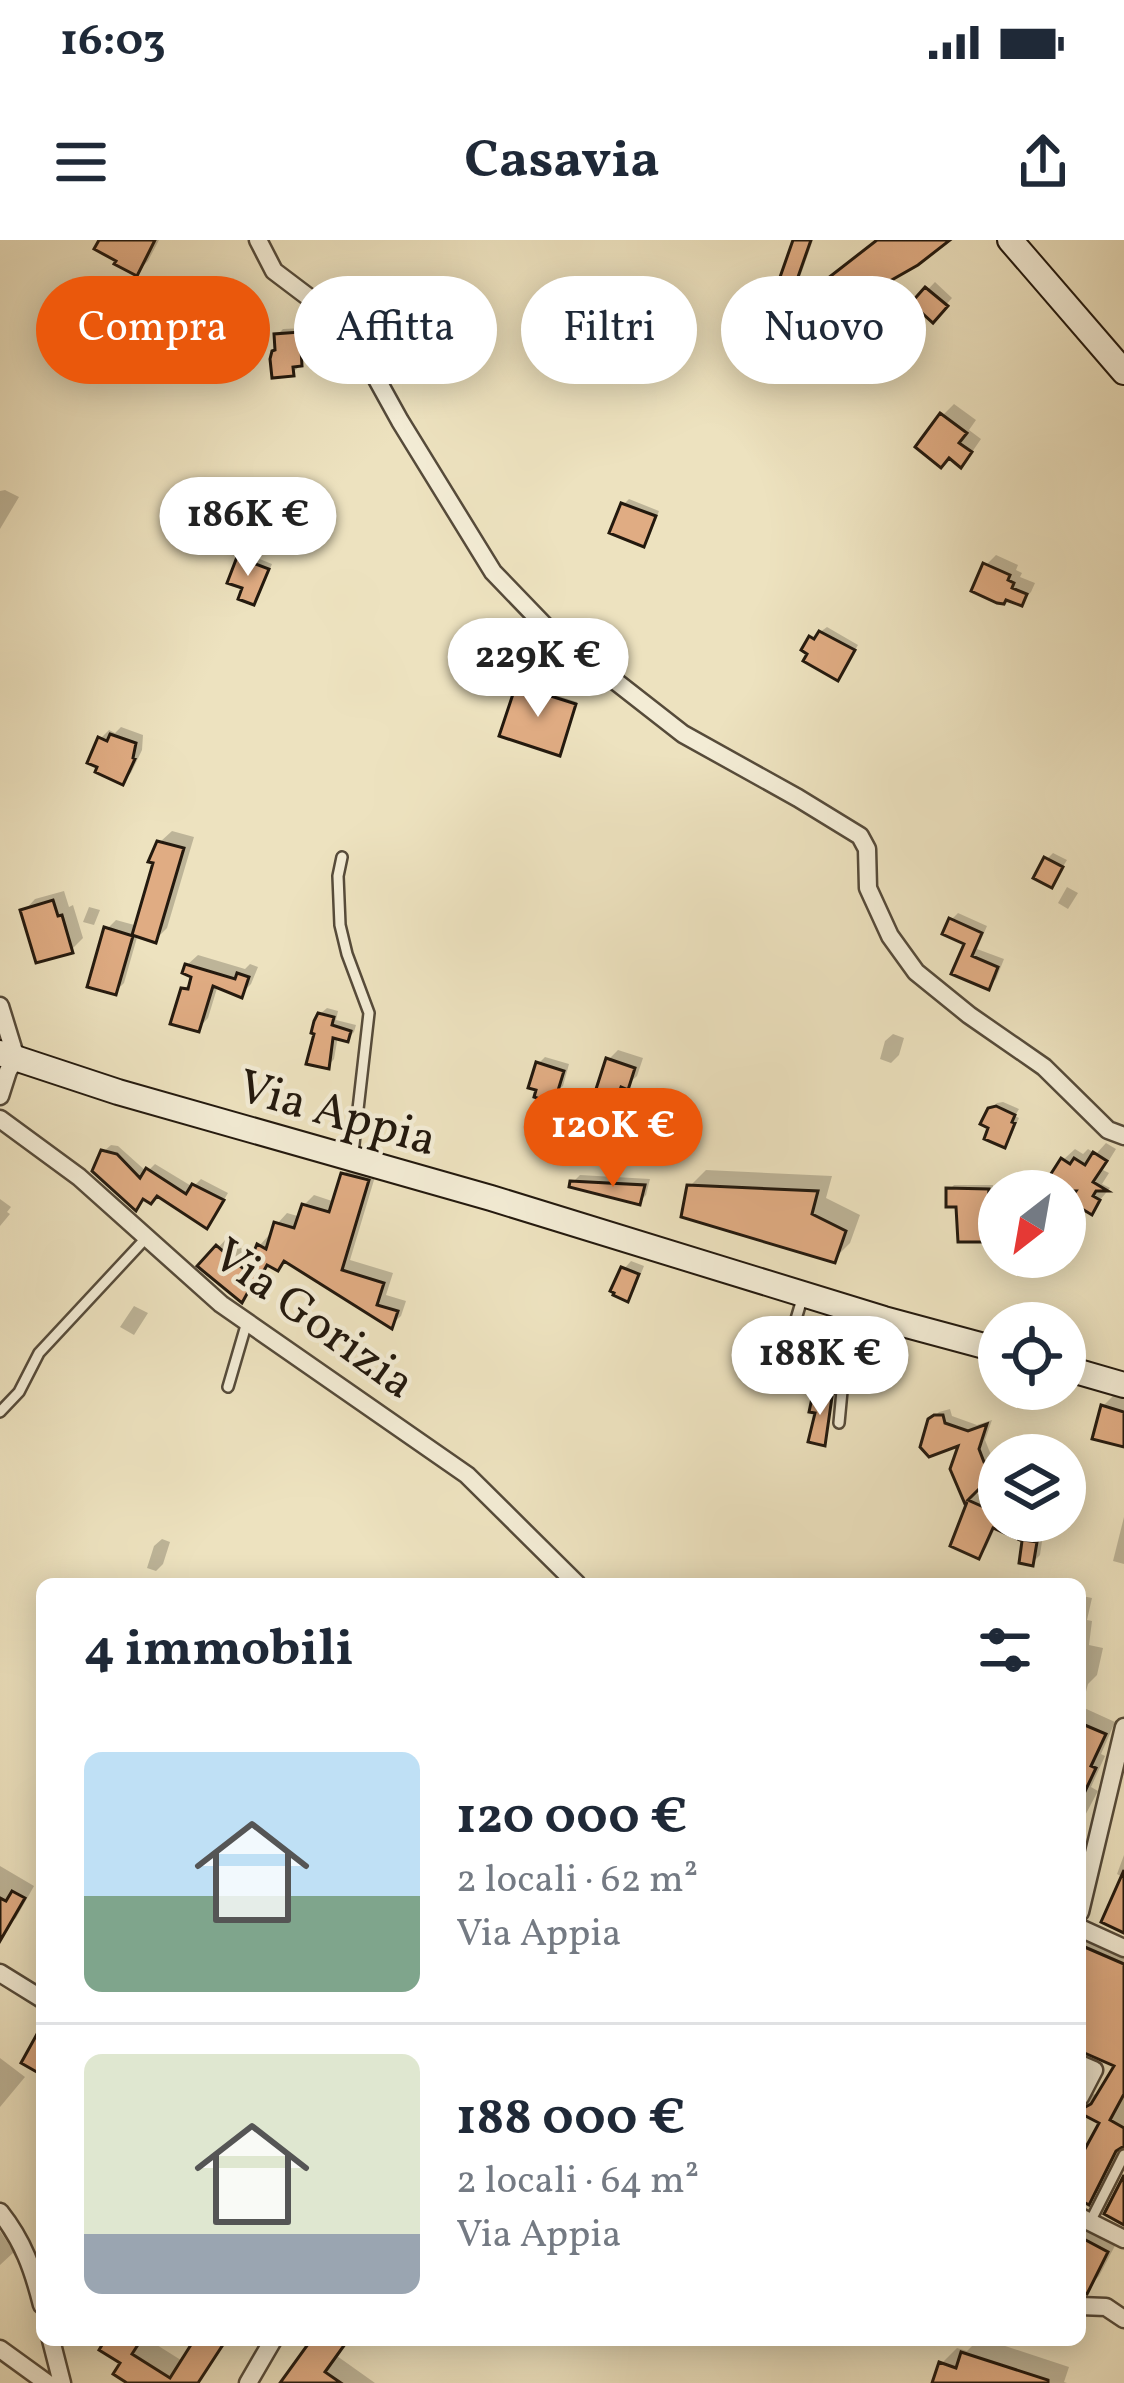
<!DOCTYPE html>
<html lang="it">
<meta charset="utf-8">
<style>
:root{--surface:#fff;--page:#f2f2f3;--text:#1f2937;--muted:#747a83;--line:#e0e1e3;--accent:#ea580c}
body{margin:0;font-family:Vollkorn,serif;background:var(--page);color:var(--text);height:100vh;display:flex;flex-direction:column;font-size:45px;white-space:nowrap}
*{box-sizing:border-box;margin:0}
p{font-size:39px;color:var(--muted)}
.icon{flex:none;width:66px;height:66px;fill:none;stroke:currentColor;stroke-width:2;stroke-linecap:round;stroke-linejoin:round}
.map{position:relative;flex:1;overflow:hidden}
.drawer{position:absolute;left:36px;top:1338px;width:1050px;height:768px;display:flex;flex-direction:column;background:var(--surface);border-radius:18px;box-shadow:0 6px 30px #0003}
.drawer>*{flex:none}
.guide{position:absolute;left:36px;top:36px;width:1053px;height:108px;display:flex;gap:24px}
.needle{width:78px;rotate:211deg}
.controls{position:absolute;left:978px;top:930px;display:grid;gap:24px}
.controls a{display:grid;place-items:center;width:108px;height:108px;border-radius:50%;background:var(--surface);box-shadow:0 6px 30px #0003;font-size:60px}
.price{position:absolute;translate:-50% -102px;padding:0 27px;border-radius:42px;background:#fff;color:#222;font-size:39px;line-height:78px;filter:drop-shadow(0 3px 6px #0008)}
.price::after{content:'';position:absolute;left:50%;top:72px;width:36px;height:27px;margin-left:-18px;background:inherit;clip-path:polygon(0 0,100% 0,50% 100%)}
.price.current{background:var(--accent);color:#fff}
ul{padding:0;list-style:none}
li{display:flex;align-items:center;gap:36px;height:300px;padding:0 48px}
li+li{border-top:3px solid var(--line)}
li span{display:grid;place-items:center;flex:none;width:336px;height:240px;border-radius:18px;color:#555}
li>.icon{margin-inline-start:auto}
span .icon{width:144px;height:144px;fill:#fffc;stroke-width:1}
li b{font-size:51px}
h2{display:flex;justify-content:space-between;align-items:center;height:144px;padding:0 48px;font-size:51px}
.tag{padding:0 42px;border-radius:54px;background:var(--surface);box-shadow:0 6px 30px #0003;font-size:42px;line-height:108px}
.tag.current{background:var(--accent);color:#fff}
.status{display:flex;justify-content:space-between;align-items:center;height:84px;padding:0 60px;background:var(--surface);direction:ltr}
.status svg{height:33px;fill:currentColor}
header{display:flex;justify-content:space-between;align-items:center;height:156px;padding:0 48px;background:var(--surface);font-size:54px;font-weight:700}
.map>svg:first-child{display:block}
.shadow{fill:#0003}
.building{fill:#e0ac83;stroke:#23190e;stroke-width:3}
.lines{fill:none;stroke-linecap:round;stroke-linejoin:round}
.lane-casing{stroke:#564b3a;stroke-width:14}
.street-casing{stroke:#564b3a;stroke-width:21}
.secondary-casing{stroke:#23190e;stroke-width:28}
.lane{stroke:#f3ecd5;stroke-width:9}
.street{stroke:#f3ecd5;stroke-width:16}
.secondary{stroke:#f3ecd5;stroke-width:24}
.labels{text-anchor:middle;stroke-width:9;stroke-linejoin:round;paint-order:stroke}
.street-label{font-size:48px;fill:#23190e;stroke:#f3ecd5}
</style>
<div class="status"><b>16:03</b><svg viewBox="0 0 49 12"><path d="M0 12V9h3v3zM5 12V6h3v6zM10 12V3h3v9zM15 12V0h3v12zM26 1h20v11H26zM47 4h2v5h-2z"/></svg></div>
<header><svg class="icon" aria-label="menu" viewBox="0 0 24 24"><path d="M4 6h16M4 12h16M4 18h16"/></svg>Casavia<svg class="icon" aria-label="share" viewBox="0 0 24 24"><path d="M12 15V3M7 8l5-5 5 5M5 13v7h14v-7"/></svg></header>
<div class="map">
<svg width="1124" height="2143" viewBox="0 0 1124 2143">
<rect width="100%" height="100%" fill="#ede2bf"/>
<filter id="stains"><feTurbulence type="fractalNoise" baseFrequency=".00167" numOctaves="4"/><feColorMatrix values="0 0 0 0 .2 0 0 0 0 .09 0 0 0 0 .02 0 0 0 .5 -.17"/></filter>
<radialGradient id="worn" r=".72"><stop offset=".6" stop-color="#630" stop-opacity="0"/><stop offset="1" stop-color="#630" stop-opacity=".3"/></radialGradient>
<path class="shadow" d="M102,0H159L148,21L137,32Z
M796,0H813L788,71L806,57L822,66L838,55L880,0H945L757,113Z
M935,42L952,58L933,79L915,63Z
M305,88L306,117L298,123L299,127L292,133L278,109L277,95L283,89Z
M954,164L976,180L969,190L981,199L972,212L949,215L943,175Z
M5,250L19,257L0,289V251Z
M629,259L659,271L649,298L643,304L623,265Z
M245,313L272,324L259,356L253,361L240,319Z
M996,315L1018,325L1016,330L1022,333L1020,337L1035,343L1031,352L1021,363L986,325Z
M827,387L858,405L838,438L812,398Z
M521,444L577,462L562,510L519,446Z
M121,487L143,495L142,510L131,533L122,542L100,499L109,490L115,493Z
M172,591L194,597L167,688L156,699L138,694L124,743L115,752L107,689L116,680L138,686L160,602Z
M1053,613L1067,620L1052,644L1047,619Z
M1067,647L1078,653L1068,669L1058,663Z
M64,651L69,667L73,665L83,698L71,710L24,671L35,659Z
M89,667L100,670L94,685L83,682Z
M958,673L987,686L977,709L1004,719L996,739L988,746L955,733L968,702L951,680Z
M198,715L245,729L250,724L258,727L251,744L241,754L218,745L208,778L198,789L184,749L194,739L187,725Z
M327,768L338,771L336,780L356,785L354,792L347,799L338,796L334,819L328,826L320,774Z
M893,794L904,798L899,815L891,823L880,819L885,801Z
M618,810L643,818L637,836L626,846L618,871L608,881V820Z
M545,817L569,824L563,846L546,858L538,824Z
M1003,862L1019,869L1015,876L1019,878L1010,899L1004,904L991,869L997,863Z
M1106,903L1116,909L1103,930L1109,933L1102,944L1110,948L1091,971L1065,955V951H1047L1063,920L1075,909L1083,914L1088,909L1096,914Z
M111,905L118,906L147,932L155,924L193,947L201,939L228,953L213,978L158,953L144,956L103,912Z
M354,924L377,930L350,1020L393,1033L386,1055L406,1061L401,1076L391,1085L286,1019L270,1023L260,1040L241,1059L202,1025L228,997L254,1019L260,1005L269,995L273,998L277,984L287,973L301,977L304,965L314,955L335,962L344,934Z
M706,930L832,936L826,958L860,975L850,1003L834,1019L690,946Z
M580,935L650,939L646,955L639,962L573,942Z
M954,945H993L989,994L984,999L949,950Z
M0,959L11,967L7,972L10,974L0,986Z
M631,1021L644,1026L634,1051L627,1058L624,1029Z
M134,1066L148,1073L134,1095L120,1087Z
M842,1084L877,1095L866,1126L855,1138L803,1098L815,1086L833,1092Z
M824,1150L834,1154L824,1202L815,1160Z
M1119,1150L1124,1152V1204L1103,1166Z
M950,1169L952,1176L977,1185L992,1180L985,1200L991,1215L998,1217L994,1230L966,1259L963,1200L931,1180L939,1172Z
M974,1252L999,1264V1281H1034L1029,1293L1043,1295L1040,1315L1032,1323L1022,1321L1025,1299L996,1286L986,1308L978,1315L953,1304Z
M1124,1277V1324L1113,1321Z
M162,1299L170,1302L163,1324L156,1331L147,1328L154,1306Z
M1080,1350L1083,1351L1082,1356L1092,1358L1087,1380L1092,1381L1089,1405L1103,1408L1097,1435L1088,1444L1082,1467L1115,1482L1101,1514L1105,1516L1091,1547L1098,1551L1080,1585Z
M1124,1615V1689V1638L1117,1634Z
M0,1626L34,1646L16,1678L4,1689L0,1687Z
M1080,1682L1124,1702V1906L1104,1946L1088,1961L1080,1957V1924L1103,1881L1080,1869V1818L1085,1849L1092,1854L1100,1855L1119,1825L1080,1809Z
M0,1818L25,1837L0,1867Z
M1080,1980L1118,2000L1099,2036L1087,2048L1080,2044Z
M0,1991L14,2012L0,2025Z
M109,2100H149L184,2122L198,2100H228L198,2143H133L124,2123Z
M314,2100H349L337,2116L375,2143H286Z
M978,2100H987L1069,2127L1064,2142L1067,2143H935L941,2124L957,2108L967,2111Z"/>
<path class="building" d="M99,0H155L137,36L114,24L116,21L94,9Z
M793,0H811L786,71L798,62L813,70L835,56L823,42L877,0H950L918,25L751,120Z
M925,47L948,66L933,83L911,63Z
M300,92L302,126L293,127L294,136L272,138L270,119L272,111L275,110L274,94Z
M940,173L967,193L959,203L972,212L961,228L949,218L941,228L915,207Z
M621,263L656,276L644,307L609,293Z
M237,317L269,329L254,365L238,359L242,348L227,343Z
M983,323L1010,335L1008,340L1014,343L1012,348L1027,354L1022,366L1006,360L1004,364L997,363L971,351Z
M819,391L855,410L838,441L803,421L807,414L801,410L809,396L814,399Z
M516,445L576,464L560,516L499,496Z
M110,494L136,503L133,518L135,519L123,545L95,532L97,527L87,523L98,497L107,501Z
M157,601L184,608L156,703L132,695L153,623L148,622Z
M1044,617L1063,627L1052,648L1033,638Z
M53,660L58,676L62,675L73,713L36,723L20,670Z
M949,678L982,693L972,716L998,727L989,750L951,734L964,704L942,694Z
M104,687L133,696L116,755L87,747Z
M185,724L235,739L237,733L249,737L242,758L213,746L199,792L170,784L181,748L188,749L191,737L182,733Z
M318,773L334,777L332,785L351,791L348,802L333,798L329,829L306,824L314,794L311,793L314,781Z
M606,818L635,828L628,850L621,847L608,885L587,877Z
M536,822L564,831L556,857L548,854L546,861L534,857L536,850L528,848Z
M996,866L1015,875L1012,882L1015,883L1005,908L984,899L988,888L980,884L988,868Z
M101,910L117,914L140,938L146,928L186,954L192,944L224,960L207,989L157,956L151,964L143,959L136,971L92,931Z
M1093,912L1107,921L1093,942L1108,951H1096L1093,956L1100,960L1092,975L1069,961L1076,951H1040L1061,918L1070,924L1074,918L1085,925Z
M341,933L369,940L342,1030L384,1043L377,1065L398,1071L392,1089L284,1021L278,1031L267,1025L251,1054L248,1052L242,1063L197,1026L216,1005L246,1031L257,1004L266,1009L274,982L294,988L302,964L329,972Z
M570,941L645,945L640,965L569,947Z
M687,945L818,951L812,974L846,991L835,1023L681,977Z
M946,948L989,949L985,1002H958L956,967H946Z
M621,1027L639,1034L628,1062L613,1055L614,1053L610,1051Z
M828,1094L867,1107L856,1141L840,1136L839,1140L823,1134L824,1131L793,1120L800,1096L824,1104Z
M818,1151L832,1157L825,1206L808,1202L815,1173L809,1172L812,1158L816,1159Z
M1101,1165L1124,1172V1207L1092,1199Z
M934,1175H943L945,1183L968,1191L987,1184L979,1209L984,1222L992,1225L987,1241L968,1260L999,1274V1281H1014L1029,1288L1024,1300L1037,1302L1033,1326L1019,1323L1022,1301L993,1288L979,1319L950,1306L967,1262L965,1264L950,1229L958,1206L929,1217L920,1207L928,1179Z
M1080,1483L1106,1494L1091,1526L1096,1528L1080,1562Z
M1124,1630V1693L1101,1682Z
M12,1651L25,1658L0,1701V1658L6,1661Z
M1080,1705L1124,1724V1854L1110,1880L1124,1888V1906L1116,1911L1089,1965L1080,1960V1918L1099,1883L1080,1873V1870L1091,1864L1114,1826L1080,1811Z
M42,1785V1835L21,1823Z
M1124,1935V1985L1104,1974Z
M1080,1997L1108,2012L1087,2054L1080,2053Z
M105,2100H141L132,2114L170,2138L194,2100H226L198,2143H127L113,2134L120,2123L99,2110Z
M311,2100H348L325,2132L341,2143H280Z
M961,2112L1048,2140V2143H932L939,2122L956,2128Z"/>
<g class="lines">
<g class="lane-casing">
<path id="lane" d="M342,617L338,636L340,685L347,714L369,773L353,913
M802,1059L782,1126L842,1151L839,1183
M228,1147L247,1082
M0,1172L19,1152L39,1113L147,997
M1090,1982L1124,1915"/>
</g>
<g class="street-casing">
<path id="street" d="M258,0L274,31L348,87L400,181L493,332L546,387L683,494L798,558L860,596L867,609L868,648L890,696L916,732L969,775L1044,827L1108,890L1124,896
M0,766L16,818L8,831L0,856
M0,879L79,937L221,1064L467,1235L577,1344
M1080,1672L1124,1487
M1080,1688L1124,1708
M0,1733L42,1759
M1080,1824L1094,1830L1080,1857
M0,1972C23,2001 33,2029 42,2065
M1080,1977L1124,1999
M1080,2066L1106,2067L1124,2079
M51,2100L62,2143
M0,2109L47,2143
M248,2143L273,2100"/>
</g>
<g class="secondary-casing">
<path id="secondary" d="M1010,0L1124,132
M0,813L118,852L491,958L884,1079L999,1110
M1065,1128L1124,1145"/>
</g>
<use href="#lane" class="lane"/>
<use href="#street" class="street"/>
<use href="#secondary" class="secondary"/>
</g>
<g class="labels">
<g class="street-label">
<text transform="translate(338 871) rotate(16)" y="17">Via Appia</text>
<text transform="translate(315 1077) rotate(36)" y="17">Via Gorizia</text>
</g>
</g>
<rect width="100%" height="100%" filter="url(#stains)"/>
<rect width="100%" height="100%" fill="url(#worn)"/>
</svg>
<div class="controls">
<a><svg class="needle" viewBox="-14 -14 28 28"><path d="M0-13l5 13h-10z" fill="#e53935"/><path d="M0 13l5-13h-10z" fill="#747a83"/></svg></a>
<a><svg class="icon" aria-label="locate" viewBox="0 0 24 24"><circle cx="12" cy="12" r="6"/><path d="M12 2v4M12 18v4M2 12h4M18 12h4"/></svg></a>
<a><svg class="icon" aria-label="layers" viewBox="0 0 24 24"><path d="M12 4l9 5-9 5-9-5zM3 14l9 5 9-5"/></svg></a>
</div>
<b class="price" style="left:248px;top:339px">186K €</b>
<b class="price" style="left:538px;top:480px">229K €</b>
<b class="price current" style="left:613px;top:950px">120K €</b>
<b class="price" style="left:820px;top:1178px">188K €</b>
<div class="guide">
<a class="tag current">Compra</a>
<a class="tag">Affitta</a>
<a class="tag">Filtri</a>
<a class="tag">Nuovo</a>
</div>
<section class="drawer">
<h2>4 immobili<svg class="icon" aria-label="filters" viewBox="0 0 24 24"><path d="M4 7h16M4 17h16"/><circle cx="9" cy="7" r="2"/><circle cx="15" cy="17" r="2"/></svg></h2>
<ul>
<li><span style="background:linear-gradient(#bfe0f5 60%,#7fa58c 0)"><svg class="icon" aria-label="home" viewBox="0 0 24 24"><path d="M3 11l9-7 9 7M6 9v11h12V9"/></svg></span><div><b>120 000 €</b><p>2 locali · 62 m²</p><p>Via Appia</p></div></li>
<li><span style="background:linear-gradient(#dfe7d0 75%,#9aa5b1 0)"><svg class="icon" aria-label="home" viewBox="0 0 24 24"><path d="M3 11l9-7 9 7M6 9v11h12V9"/></svg></span><div><b>188 000 €</b><p>2 locali · 64 m²</p><p>Via Appia</p></div></li>
</ul>
</section>
</div>
